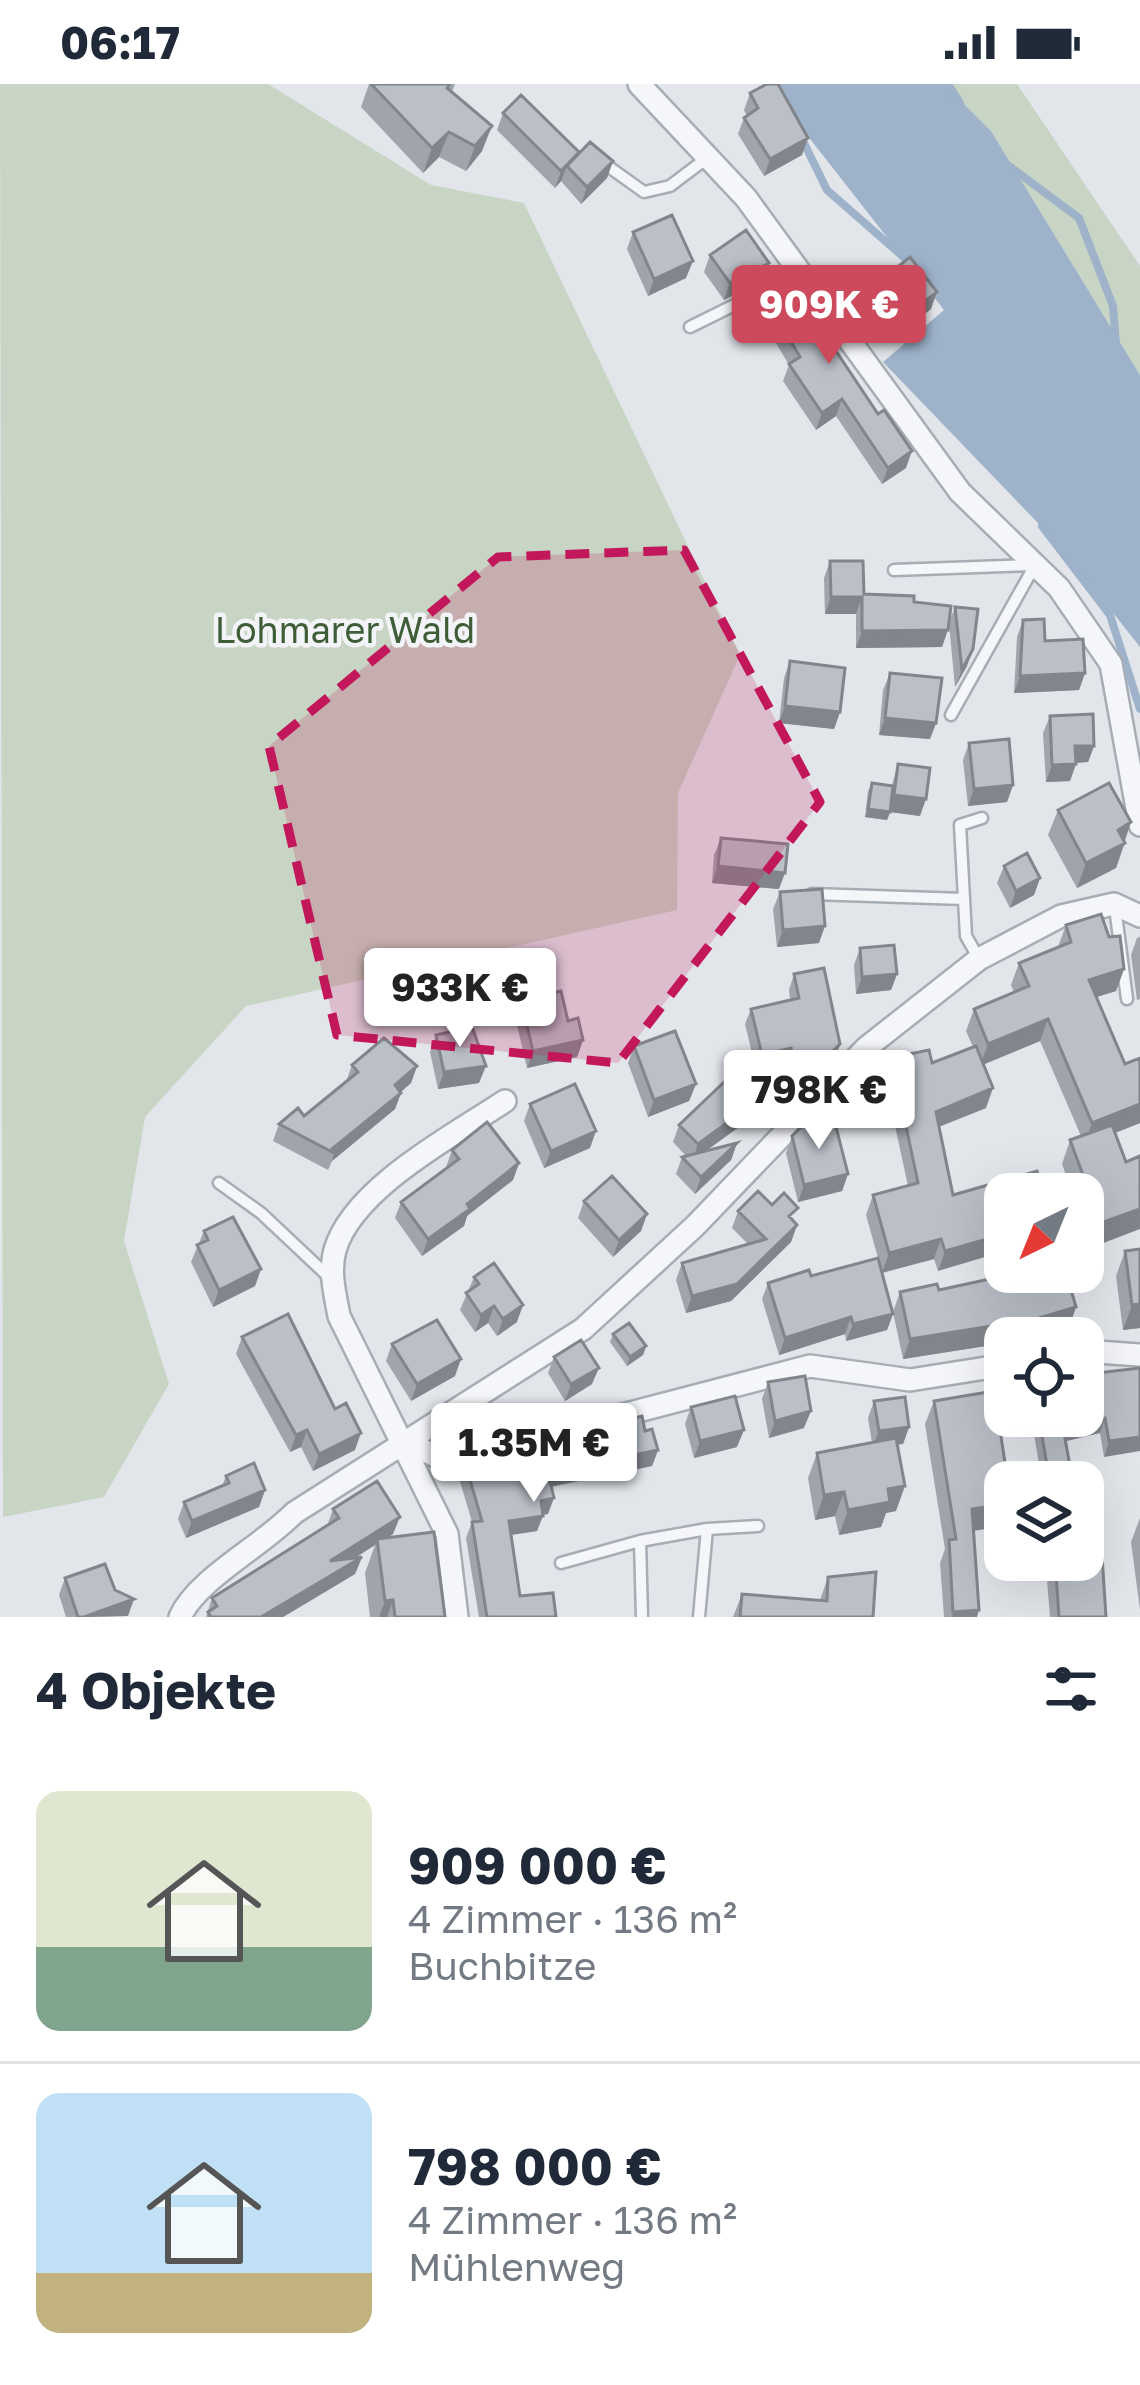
<!DOCTYPE html>
<html lang="de">
<meta charset="utf-8">
<style>
:root{--surface:#fff;--page:#f6f6f7;--text:#1f2937;--muted:#747a83;--line:#e0e1e3;--accent:#cd4a5c}
body{margin:0;font-family:"Golos Text",sans-serif;background:var(--page);color:var(--text);height:100vh;display:flex;flex-direction:column;font-size:45px;white-space:nowrap}
*{box-sizing:border-box;margin:0}
p{font-size:39px;color:var(--muted)}
.icon{flex:none;width:66px;height:66px;fill:none;stroke:currentColor;stroke-width:2;stroke-linecap:round;stroke-linejoin:round}
.map{position:relative;height:1533px;overflow:hidden}
.drawer{display:flex;flex-direction:column;background:var(--surface);flex:1}
.drawer>*{flex:none}
.needle{width:78px;rotate:223deg}
.fabs{position:absolute;left:984px;top:1089px;display:grid;gap:24px}
.fabs a{display:grid;place-items:center;width:120px;height:120px;border-radius:24px;background:var(--surface);box-shadow:0 12px 48px #0002;font-size:60px}
.price{position:absolute;translate:-50% -102px;padding:0 27px;border-radius:12px;background:#fff;color:#222;font-size:39px;line-height:78px;filter:drop-shadow(0 3px 6px #0008)}
.price::after{content:'';position:absolute;left:50%;top:72px;width:36px;height:27px;margin-left:-18px;background:inherit;clip-path:polygon(0 0,100% 0,50% 100%)}
.price.active{background:var(--accent);color:#fff}
ul{padding:0;list-style:none}
li{display:flex;align-items:center;gap:36px;height:300px;padding:0 36px}
li+li{border-top:3px solid var(--line)}
li span{display:grid;place-items:center;flex:none;width:336px;height:240px;border-radius:24px;color:#555}
li>.icon{margin-inline-start:auto}
span .icon{width:144px;height:144px;fill:#fffc;stroke-width:1}
li b{font-size:51px}
h2{display:flex;justify-content:space-between;align-items:center;height:144px;padding:0 36px;font-size:51px}
.status{display:flex;justify-content:space-between;align-items:center;height:84px;padding:0 60px;background:var(--surface);direction:ltr}
.status svg{height:33px;fill:currentColor}
.map>svg:first-child{display:block}
.green{fill:#c8d4c4}
.water{fill:#9eb3ca}
.lines{fill:none;stroke-linecap:round;stroke-linejoin:round}
.stream{stroke:#9eb3ca;stroke-width:8}
.lane-casing{stroke:#a7adb5;stroke-width:15}
.street-casing{stroke:#a7adb5;stroke-width:26}
.lane{stroke:#f5f6f9;stroke-width:10}
.street{stroke:#f5f6f9;stroke-width:21}
.wall{fill:#a0a4ac}
.shaded-wall{fill:#82868c}
.building{fill:#babfc8;stroke:#82868c;stroke-width:3}
.marked{fill:#c2185b;fill-opacity:0.2;stroke:#c2185b;stroke-width:9;stroke-dasharray:24 15;stroke-linejoin:round}
.labels{text-anchor:middle;stroke-width:9;stroke-linejoin:round;paint-order:stroke}
.park-label{font-size:36px;fill:#3f5e38;stroke:#f2f4f8}
</style>
<div class="status"><b>06:17</b><svg viewBox="0 0 49 12"><path d="M0 12V9h3v3zM5 12V6h3v6zM10 12V3h3v9zM15 12V0h3v12zM26 1h20v11H26zM47 4h2v5h-2z"/></svg></div>
<div class="map">
<svg width="1140" height="1533" viewBox="0 0 1140 1533">
<rect width="100%" height="100%" fill="#e2e6eb"/>
<path class="green" d="M0,0H268L431,101L524,119L740,571L678,709L677,826L246,922L145,1033L124,1157L169,1300L104,1413L3,1433Z
M944,0H1017L1140,182V291L991,47Z"/>
<path class="water" d="M767,0H944L991,47L1140,291V563L1061,463L883,278L944,226Z"/>
<g class="lines">
<path class="stream" d="M948,0L960,19
M802,55L827,106L908,177
M1009,82L1079,134L1113,222L1116,260
M1042,442L1110,531L1140,625"/>
<g class="lane-casing">
<path id="lane" d="M602,78L644,108L670,102L707,74
M690,243L801,188
M894,486L1032,481
M951,631L1035,481
M812,810L964,815
M1115,823L1127,915
M979,875L966,852L960,741L982,734
M219,1099L261,1129L330,1194
M707,1445L758,1442
M561,1479L640,1457
M642,1533L640,1457L707,1445L699,1533"/>
</g>
<g class="street-casing">
<path id="street" d="M639,0L746,114L960,408L1059,504L1111,580L1140,741
M1083,1267L1140,1271
M406,1357L441,1375L462,1373L810,1282L910,1296L1005,1281
M180,1533C197,1495 261,1463 294,1429L583,1245L695,1142L866,964L979,875L1061,832L1114,820L1140,832
M457,1533L447,1450L339,1232C335,1210 329,1188 335,1166C353,1104 454,1051 505,1017"/>
</g>
<use href="#lane" class="lane"/>
<use href="#street" class="street"/>
</g>
<path class="wall" d="M369,0H455L452,8L482,67L466,87L439,73L423,89L361,23Z
M750,9L802,71L764,92L738,50L744,34L747,32L744,26Z
M503,29L579,68L613,77L607,94L581,120L561,97L555,104L497,46Z
M633,148L686,194L648,212L627,165Z
M710,171L769,179L763,196L724,216L704,188Z
M881,196L931,225L902,247L875,213Z
M760,205L824,233L820,243L906,384L882,400L836,332L816,346L783,297L789,281L754,222Z
M830,477L864,510L914,518L949,539L955,523L967,582L955,603L949,540L942,563L856,564V530H825L824,494Z
M1023,536L1045,557L1085,589L1079,606L1014,609L1017,553Z
M790,577L840,628L834,645L779,639L784,594Z
M890,589L936,639L930,655L879,651L883,606Z
M1050,632L1094,662L1088,678L1076,679L1070,697L1046,698L1043,649Z
M969,659L1013,701L1007,718L968,722L963,676Z
M898,680L920,732L890,728L887,736L865,733L868,707L872,699L892,701Z
M1058,726L1124,757L1125,759L1116,784L1077,804L1048,751Z
M721,754L779,805L712,799L714,771Z
M1004,782L1040,794L1034,811L1010,824L997,799Z
M780,808L819,859L777,863L773,825Z
M1066,841L1109,853L1124,885L1116,907L1096,913L1125,980L1140,974V1039L1115,1049L1126,1078L1093,1163L1083,1137V1110H1073L1062,1080L1070,1056L1081,1052L1040,957L983,980L986,1024L939,1043L953,1111L1037,1087L938,1187L934,1175L882,1188L893,1230L887,1246L846,1257L845,1250L779,1271L762,1215L768,1199L811,1192L878,1174L866,1131L873,1111L908,1102L892,1028L866,1034L863,998L870,978L932,979L973,963L966,947L974,925L1014,908L1011,901L1019,879L1058,863Z
M1140,853V915L1137,916L1131,871L1137,854Z
M860,864L897,890L891,906L856,910L854,881Z
M794,890L835,975L825,985L787,990L785,979L756,986L745,940L751,925L790,915L789,906Z
M521,916L583,956L577,973L527,984L515,933Z
M436,951L479,999L438,1005L430,968Z
M634,962L696,1000L689,1017L648,1033L628,979Z
M352,981L417,982L411,999L401,1008L395,1025L332,1077L328,1086L273,1057L279,1040L304,1032L346,998Z
M530,1020L590,1064L544,1084L524,1037Z
M758,1029L706,1067L737,1059L731,1076L695,1110L676,1090L682,1073L686,1072L673,1058L679,1041Z
M792,1052L848,1090L842,1107L798,1118L786,1069Z
M452,1066L519,1079L513,1096L467,1132L464,1142L422,1172L395,1134L401,1118L447,1084L446,1083Z
M584,1117L647,1130L641,1147L613,1173L578,1134Z
M772,1121L797,1141L791,1158L731,1217L686,1229L676,1196L682,1179L748,1160L732,1144L738,1127Z
M204,1147L261,1185L255,1202L213,1223L191,1178Z
M1140,1165V1244L1123,1246L1116,1192L1125,1167Z
M474,1193L517,1238L497,1252L488,1239L475,1248L460,1226Z
M900,1208L1076,1223L1069,1243L1005,1254V1259L903,1275L893,1228Z
M613,1250L646,1262L643,1271L627,1282L610,1258Z
M242,1253L335,1325L355,1366L313,1387L301,1363L290,1368L236,1270Z
M392,1260L455,1292L411,1317L386,1277Z
M554,1273L592,1300L565,1317L548,1289Z
M1140,1284L1104,1373L1100,1349L1066,1357L1073,1398H1042L1034,1350L1039,1335L1043,1334L1042,1332H1083L1089,1290Z
M768,1298L804,1344L769,1354L762,1315Z
M874,1317L909,1343L903,1360H897L896,1427L886,1429L881,1443L839,1451L835,1432L815,1436L808,1394L817,1369L872,1359L868,1334Z
M934,1317L1003,1442L974,1447L977,1533H944L940,1479L945,1465L925,1340Z
M691,1323L737,1363L694,1374L685,1340Z
M645,1347L658,1366L652,1382L551,1403L548,1430L542,1431L537,1447L511,1451L520,1512L556,1533H479L466,1454L472,1438L459,1394L465,1379L504,1377L548,1366L551,1355Z
M226,1392L265,1406L259,1423L186,1454L178,1435L184,1418L222,1402Z
M333,1425L393,1450L387,1454L445,1533H370L365,1489L375,1461L355,1474L362,1473L355,1490L283,1533H206L212,1514L327,1442Z
M1140,1434V1526L1131,1458Z
M1055,1476L1106,1533H1050L1047,1496Z
M828,1493L873,1533H733L742,1510L820,1516Z
M65,1494L115,1506L128,1532L66,1533L59,1511Z"/>
<path class="shaded-wall" d="M492,42L482,67L466,87L475,62Z
M449,48L439,73L423,89L432,64Z
M808,54L802,71L764,92L770,75Z
M613,77L607,94L581,120L587,103Z
M567,82L561,97L555,104L561,87Z
M693,177L686,194L648,212L654,195Z
M769,179L763,196L724,216L730,199Z
M937,208L931,225L902,247L908,230Z
M842,315L836,332L816,346L822,329Z
M912,367L906,384L882,400L888,384Z
M831,513H862L856,530H825Z
M948,546L942,563L856,564L862,547Z
M973,565L967,582L955,603L962,586Z
M1085,589L1079,606L1014,609L1020,592Z
M785,622L840,628L834,645L779,639Z
M885,634L936,639L930,655L879,651Z
M1075,662H1094L1088,678L1069,679Z
M1076,680L1070,697L1046,698L1052,681Z
M1013,701L1007,718L968,722L974,705Z
M894,711L926,715L920,732L890,728L887,736L865,733L868,725L888,727Z
M1131,738L1116,784L1077,804L1086,779L1118,746Z
M718,782L785,789L779,805L712,799Z
M1040,794L1034,811L1010,824L1016,807Z
M825,842L819,859L777,863L783,846Z
M1124,885L1116,907L1081,918L1089,896Z
M897,890L891,906L856,910L862,893Z
M1048,935L1040,957L980,982L988,960Z
M583,956L577,973L527,984L533,967Z
M840,960L835,975L825,985L787,990L792,975Z
M791,964L785,979L756,986L762,971Z
M417,982L411,999L389,1018L395,1001Z
M486,982L479,999L438,1005L444,988Z
M696,1000L689,1017L648,1033L654,1016Z
M993,1004L986,1024L928,1047L936,1028Z
M401,1009L395,1025L332,1077L334,1069L332,1065Z
M899,1009L892,1028L866,1034L873,1014Z
M764,1012L758,1029L692,1077L698,1060Z
M1140,1020V1039L1084,1061L1092,1039Z
M596,1047L590,1064L544,1084L551,1067Z
M737,1059L731,1076L695,1110L701,1093Z
M519,1079L513,1096L467,1132L464,1142L422,1172L428,1155L467,1120Z
M848,1090L842,1107L798,1118L804,1101Z
M1140,1125V1145L1093,1163L1101,1139Z
M647,1130L641,1147L613,1173L619,1156Z
M797,1141L791,1158L731,1217L686,1229L692,1212Z
M1005,1150V1167L938,1187L945,1167Z
M941,1155L934,1175L882,1189L889,1169Z
M261,1185L255,1202L213,1223L219,1206Z
M1140,1220V1244L1123,1246L1132,1221Z
M523,1221L517,1238L497,1252L503,1235Z
M494,1222L488,1239L475,1248L481,1231Z
M1076,1223L1069,1243L1034,1254H1005V1259L903,1275L910,1255Z
M893,1230L887,1246L846,1257L853,1240Z
M851,1233L845,1250L779,1271L785,1254Z
M646,1262L643,1271L627,1282L630,1273Z
M461,1275L455,1292L411,1317L417,1300Z
M599,1284L592,1300L565,1317L571,1300Z
M811,1327L804,1344L769,1354L775,1337Z
M1105,1334L1100,1349L1058,1359L1063,1344Z
M909,1343L903,1360L872,1364L879,1347Z
M307,1346L301,1363L290,1368L296,1351Z
M744,1346L737,1363L694,1374L700,1357Z
M361,1349L355,1366L313,1387L319,1370Z
M1140,1353V1367L1104,1373L1109,1357Z
M658,1366L652,1382L542,1404L548,1389Z
M905,1402L896,1427L886,1429L881,1443L839,1451L848,1426L888,1405Z
M265,1406L259,1423L186,1454L192,1437Z
M844,1408L835,1432L815,1436L824,1411Z
M554,1414L548,1430L535,1432L541,1417Z
M1005,1420L1003,1442L964,1448L972,1425Z
M543,1432L537,1447L503,1452L509,1437Z
M400,1433L393,1450L378,1460L377,1455L375,1461L323,1494L330,1477Z
M362,1473L355,1490L283,1533H261Z
M134,1515L128,1532L84,1533Z
M393,1516L387,1533H379L385,1517Z
M979,1526L977,1533H952L953,1528Z"/>
<path class="building" d="M371,0H450L447,4L492,42L475,62L449,48L432,64Z
M767,0H778L808,54L770,75L744,34L758,24L750,9Z
M521,11L579,68L561,87L503,29Z
M590,58L613,77L587,103L567,82Z
M672,131L693,177L654,195L633,148Z
M746,146L769,179L730,199L710,171Z
M910,173L937,208L908,230L881,196Z
M799,191L824,233L816,237L878,330L884,326L912,367L888,384L842,315L822,329L789,280L800,273L760,205Z
M830,477H863L864,510L914,512V518L951,522L948,546L862,547V513H831Z
M955,523L978,525L973,565L962,586Z
M1044,535L1045,557L1083,555L1085,589L1020,592L1023,536Z
M790,577L845,584L840,628L785,622Z
M890,589L942,594L936,639L885,634Z
M1093,630L1094,662H1075L1076,680L1052,681L1050,632Z
M1009,655L1013,701L974,705L969,659Z
M898,680L930,684L926,715L894,711Z
M872,699L893,702L890,728L868,725Z
M1109,699L1131,738L1118,746L1125,759L1086,779L1058,726Z
M721,754L788,760L785,789L718,782Z
M1027,769L1040,794L1016,807L1004,782Z
M822,805L825,842L783,846L780,808Z
M1101,830L1109,853L1120,852L1124,885L1089,896L1125,980L1140,974V1020L1092,1039L1048,935L988,960L974,925L1029,902L1019,879L1071,858L1066,841Z
M894,861L897,890L862,893L860,864Z
M824,884L840,960L831,969L792,975L791,964L762,971L751,925L799,914L794,890Z
M561,907L568,937L578,934L583,956L533,967L521,916Z
M472,943L486,982L444,988L436,951Z
M675,947L696,1000L654,1016L634,962Z
M384,954L417,982L395,1001L401,1009L332,1065L334,1069L279,1040L298,1024L304,1032L358,988L352,981Z
M976,962L993,1004L936,1028L953,1111L1037,1087L1044,1110H1005V1150L945,1167L941,1155L889,1169L873,1111L918,1099L899,1009L873,1014L870,978L929,966L932,979Z
M742,981L764,1012L698,1060L679,1041Z
M575,1000L596,1047L551,1067L530,1020Z
M834,1035L848,1090L804,1101L792,1052L801,1043Z
M487,1038L519,1079L467,1120L470,1125L428,1155L401,1118L459,1075L452,1066Z
M1112,1041L1126,1078L1140,1072V1125L1101,1139L1070,1056Z
M737,1059L701,1093L682,1073Z
M612,1092L647,1130L619,1156L584,1117Z
M758,1107L772,1121L784,1109L798,1124L789,1132L797,1141L737,1200L692,1212L682,1179L766,1155L738,1127Z
M233,1133L261,1185L219,1206L197,1161L208,1156L204,1147Z
M1140,1165V1220L1132,1221L1125,1167Z
M878,1174L893,1230L853,1240L851,1233L785,1254L768,1199L809,1186L811,1192Z
M494,1179L523,1221L503,1235L494,1222L481,1231L466,1209L479,1200L474,1193Z
M1022,1188H1066L1076,1223L1036,1235L910,1255L900,1208L937,1200L939,1206Z
M288,1230L335,1325L346,1319L361,1349L319,1370L307,1346L296,1351L242,1253Z
M437,1236L461,1275L417,1300L392,1260Z
M629,1239L646,1262L630,1273L613,1250Z
M581,1256L599,1284L571,1300L554,1273Z
M1140,1284V1353L1109,1357L1105,1334L1063,1344L1073,1398H1050L1039,1335L1050,1332H1083V1285L1089,1290Z
M805,1292L811,1327L775,1337L768,1298Z
M994,1307L1008,1398H1005V1420L972,1425L979,1526L953,1528L949,1456L956,1455L934,1317Z
M735,1312L744,1346L700,1357L691,1323Z
M905,1313L909,1343L879,1347L874,1317Z
M642,1332L645,1347L652,1345L658,1366L548,1389L554,1414L541,1417L543,1432L509,1437L520,1512L553,1509L556,1533H487L472,1438L482,1437L465,1379L502,1369L504,1377L554,1364L551,1355Z
M896,1354L905,1402L888,1405L890,1418L848,1426L844,1408L824,1411L817,1369Z
M254,1379L265,1406L192,1437L184,1418L229,1399L226,1392Z
M377,1397L400,1433L330,1477L362,1473L261,1533H211L208,1528L217,1522L212,1514L339,1434L333,1425Z
M434,1448L445,1533H395L393,1516L385,1517L377,1455Z
M1102,1471L1106,1533H1059L1055,1476H1083V1473Z
M105,1480L115,1506L134,1515L84,1533H78L65,1494Z
M876,1488L873,1533H740L742,1510L827,1517L828,1493Z"/>
<path class="marked" d="M684,466L820,718L618,979L337,951L269,662L498,473Z"/>
<g class="labels">
<g class="park-label">
<text x="345" y="559">Lohmarer Wald</text>
</g>
</g>
</svg>
<div class="fabs">
<a><svg class="needle" viewBox="-14 -14 28 28"><path d="M0-13l5 13h-10z" fill="#e53935"/><path d="M0 13l5-13h-10z" fill="#747a83"/></svg></a>
<a><svg class="icon" aria-label="locate" viewBox="0 0 24 24"><circle cx="12" cy="12" r="6"/><path d="M12 2v4M12 18v4M2 12h4M18 12h4"/></svg></a>
<a><svg class="icon" aria-label="layers" viewBox="0 0 24 24"><path d="M12 4l9 5-9 5-9-5zM3 14l9 5 9-5"/></svg></a>
</div>
<b class="price active" style="left:829px;top:283px">909K €</b>
<b class="price" style="left:460px;top:966px">933K €</b>
<b class="price" style="left:819px;top:1068px">798K €</b>
<b class="price" style="left:534px;top:1421px">1.35M €</b>
</div>
<section class="drawer">
<h2>4 Objekte<svg class="icon" aria-label="filters" viewBox="0 0 24 24"><path d="M4 7h16M4 17h16"/><circle cx="9" cy="7" r="2"/><circle cx="15" cy="17" r="2"/></svg></h2>
<ul>
<li><span style="background:linear-gradient(#dfe7d0 65%,#7fa58c 0)"><svg class="icon" aria-label="home" viewBox="0 0 24 24"><path d="M3 11l9-7 9 7M6 9v11h12V9"/></svg></span><div><b>909 000 €</b><p>4 Zimmer · 136 m²</p><p>Buchbitze</p></div></li>
<li><span style="background:linear-gradient(#bfe0f5 75%,#c2b280 0)"><svg class="icon" aria-label="home" viewBox="0 0 24 24"><path d="M3 11l9-7 9 7M6 9v11h12V9"/></svg></span><div><b>798 000 €</b><p>4 Zimmer · 136 m²</p><p>Mühlenweg</p></div></li>
</ul>
</section>
